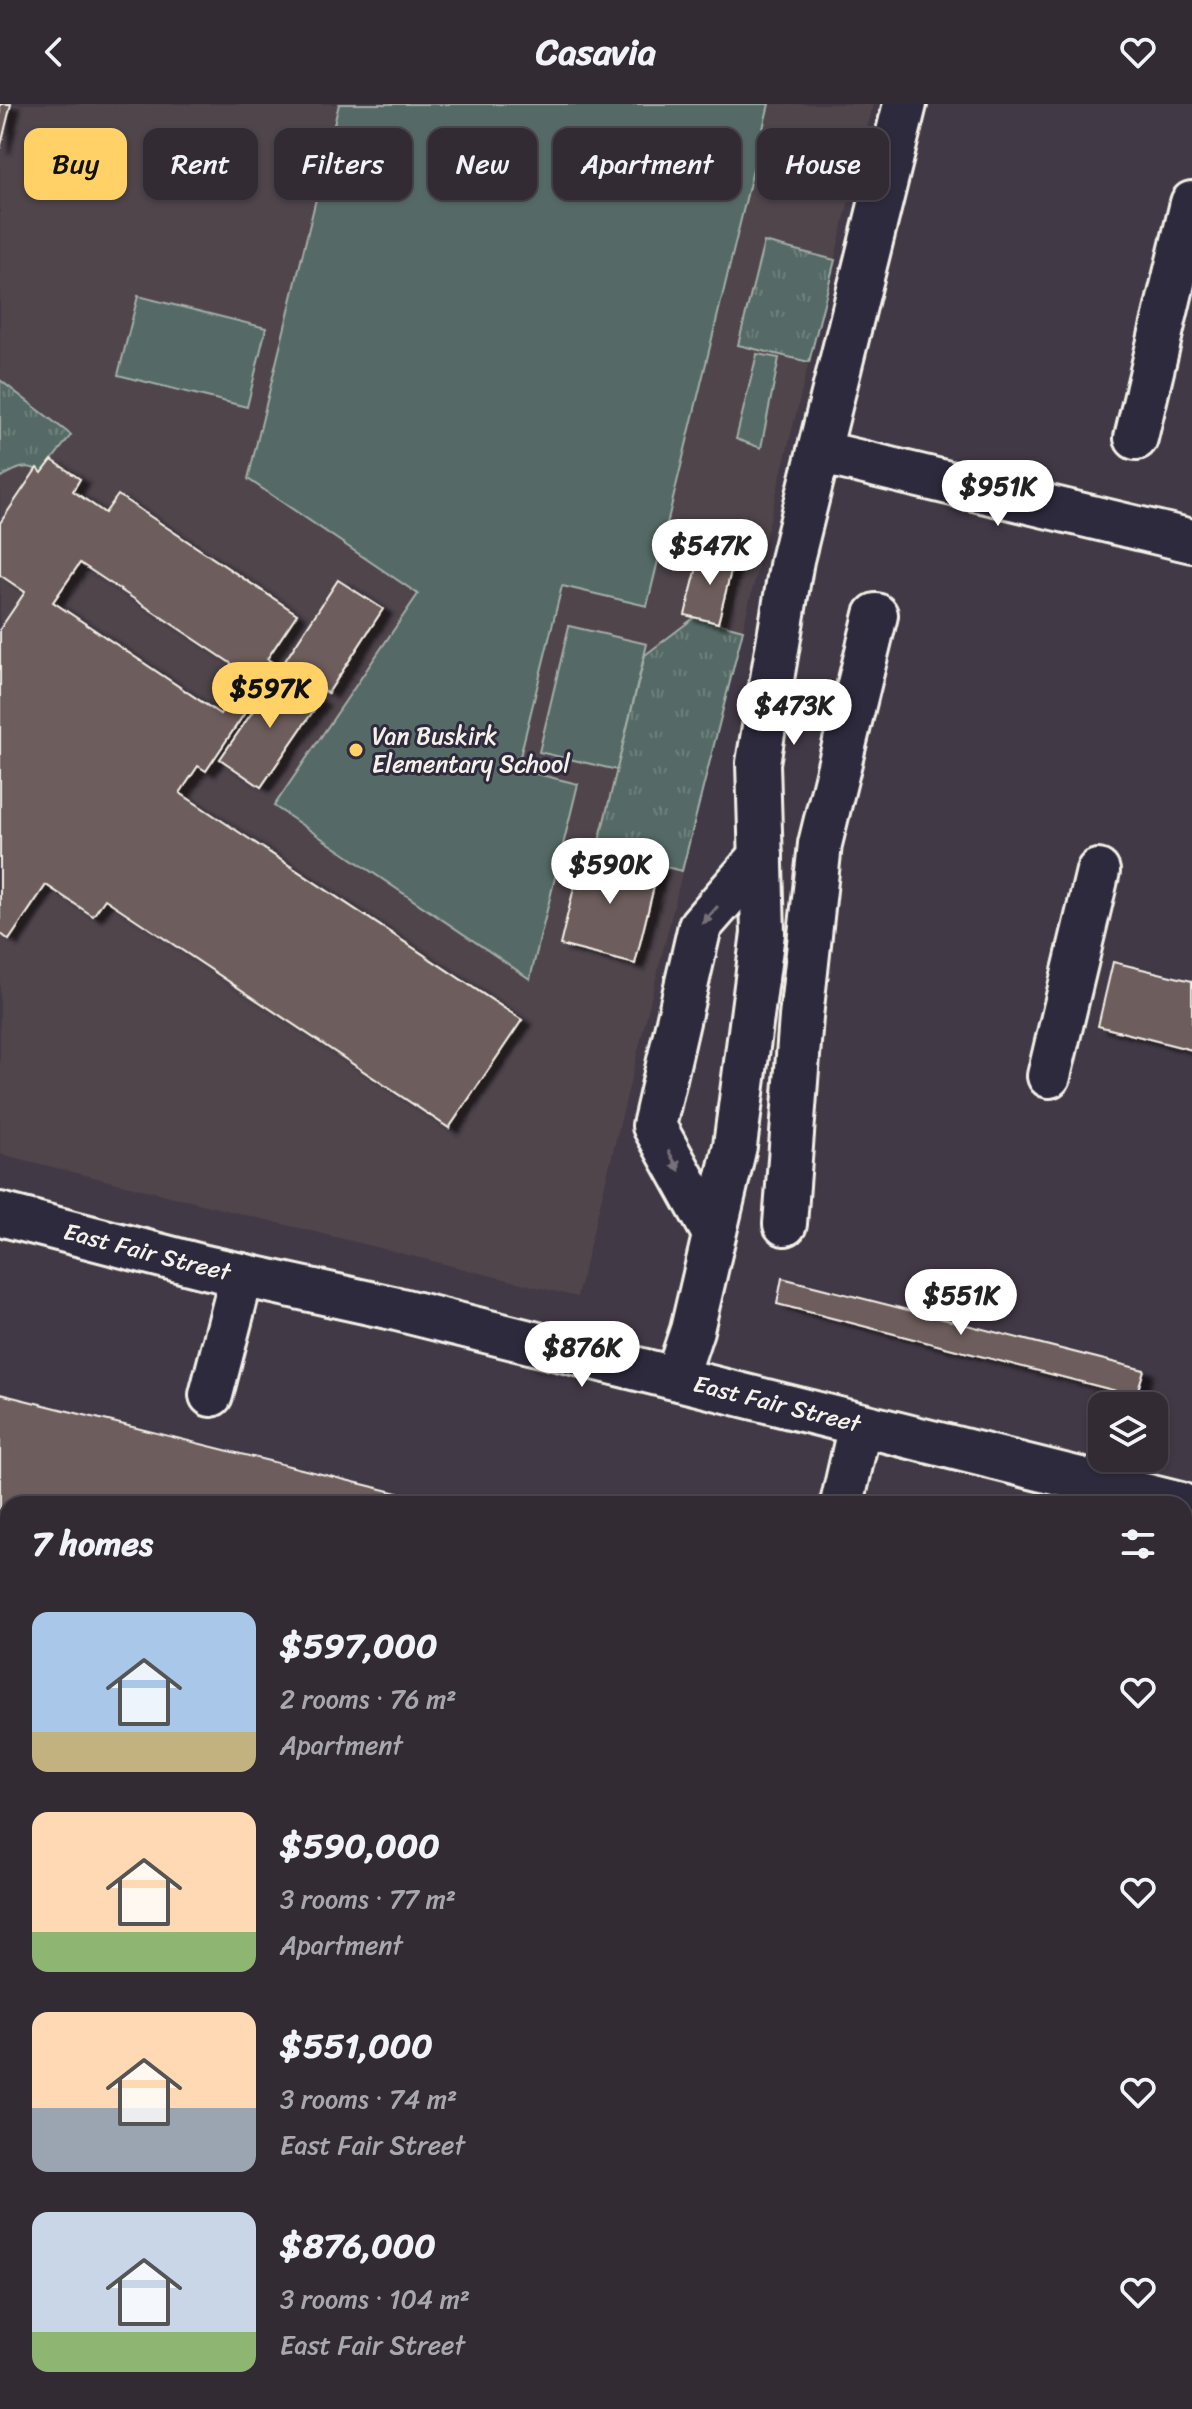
<!DOCTYPE html>
<meta charset="utf-8">
<style>
:root{--surface:#322b34;--page:#3a333c;--text:#f1f3f6;--muted:#a8a7ac;--line:#4d474f;--accent:#ffd166}
body{margin:0;font-family:Sriracha,sans-serif;background:var(--page);color:var(--text);height:100vh;display:flex;flex-direction:column;font-size:30px;white-space:nowrap}
*{box-sizing:border-box;margin:0}
p{font-size:26px;color:var(--muted)}
.icon{flex:none;width:44px;height:44px;fill:none;stroke:currentColor;stroke-width:2;stroke-linecap:round;stroke-linejoin:round}
.map{position:relative;flex:1;overflow:hidden}
.panel{position:absolute;left:0px;top:1392px;width:1192px;height:914px;display:flex;flex-direction:column;background:var(--surface);border-radius:24px 24px 0 0;box-shadow:0 2px 6px #0004,0 0 0 2px var(--line)}
.panel>*{flex:none}
.guide{position:absolute;left:24px;top:24px;width:1144px;height:72px;display:flex;gap:16px}
.tools{position:absolute;left:1088px;top:1288px;display:grid;gap:16px}
.tools a{display:grid;place-items:center;width:80px;height:80px;border-radius:16px;background:var(--surface);box-shadow:0 2px 6px #0004,0 0 0 2px var(--line);font-size:40px}
.price{position:absolute;translate:-50% -68px;padding:0 18px;border-radius:28px;background:#fff;color:#222;font-size:26px;line-height:52px;filter:drop-shadow(0 2px 4px #0008)}
.price::after{content:'';position:absolute;left:50%;top:48px;width:24px;height:18px;margin-left:-12px;background:inherit;clip-path:polygon(0 0,100% 0,50% 100%)}
.price.selected{background:var(--accent);color:#111}
ul{padding:0;list-style:none}
li{display:flex;align-items:center;gap:24px;height:200px;padding:0 32px}
li span{display:grid;place-items:center;flex:none;width:224px;height:160px;border-radius:16px;color:#555}
li>.icon{margin-inline-start:auto}
span .icon{width:96px;height:96px;fill:#fffc;stroke-width:1}
li b{font-size:34px}
h2{display:flex;justify-content:space-between;align-items:center;height:96px;padding:0 32px;font-size:34px}
.pill{padding:0 28px;border-radius:16px;background:var(--surface);box-shadow:0 2px 6px #0004,0 0 0 2px var(--line);font-size:28px;line-height:72px}
.pill.selected{background:var(--accent);color:#111}
header{display:flex;justify-content:space-between;align-items:center;height:104px;padding:0 32px;background:var(--surface);font-size:36px;font-weight:800}
.map>svg:first-child{display:block}
.built{fill:#4f444c}
.grass{fill:#556b66;stroke:#a4aea7;stroke-width:2}
.park{fill:url(#park-tufts);stroke:#a4aea7;stroke-width:2}
.building{fill:#6d5d5b;stroke:#f4f1e8;stroke-width:2;fill-rule:evenodd;filter:url(#shadow)}
.lines{fill:none;stroke-linecap:round;stroke-linejoin:round}
.minor-casing{stroke:#f4f1e8;stroke-width:48}
.minor{stroke:#2f2a3d;stroke-width:42}
.oneway{fill:#747079}
.poi-dot{fill:#ffd166;stroke:#2f2a3d;stroke-width:3}
.labels{text-anchor:middle;stroke-width:6;stroke-linejoin:round;paint-order:stroke}
.poi-label{font-size:24px;fill:#f4f1e8;stroke:#2f2a3d;text-anchor:start}
.street-label{font-size:24px;fill:#f4f1e8;stroke:#2f2a3d}
</style>
<header><svg class="icon" aria-label="back" viewBox="0 0 24 24"><path d="M15 5l-7 7 7 7"/></svg>Casavia<svg class="icon" aria-label="heart" viewBox="0 0 24 24"><path d="M12 20l-8-8c-3-5 5-10 8-4 3-6 11-1 8 4z"/></svg></header>
<div class="map">
<svg width="1192" height="2305" viewBox="0 0 1192 2305">
<defs>
<pattern id="park-tufts" width="24" height="20" patternUnits="userSpaceOnUse" patternTransform="scale(2)"><rect width="24" height="20" fill="#556b66"/><path d="M3 7l-1-3M5 7V3M7 7l1-3M15 17l-1-3M17 17v-4M19 17l1-3" fill="none" stroke="#6e817c"/></pattern>
<filter id="shadow"><feDropShadow dx="9" dy="5" stdDeviation="2" flood-color="#0009"/></filter>
</defs>
<rect width="100%" height="100%" fill="#423946"/>
<filter id="ink" filterUnits="userSpaceOnUse"><feTurbulence type="fractalNoise" baseFrequency=".0125" numOctaves="2"/><feDisplacementMap in="SourceGraphic" scale="16" xChannelSelector="R" yChannelSelector="G"/><feConvolveMatrix kernelMatrix="1 2 1 2 8 2 1 2 1" color-interpolation-filters="sRGB"/></filter>
<g filter="url(#ink)">
<path class="built" d="M0,0H873L577,1193L0,1050Z"/>
<path class="grass" d="M339,0H769L647,502L562,482L517,665L578,680L530,875L274,702L418,490L248,375Z
M138,192L266,224L247,303L118,271Z
M757,250L779,254L761,344L736,335Z
M569,522L647,540L617,666L539,648Z"/>
<path class="park" d="M764,138L835,156L809,258L738,241Z
M0,276L71,331L42,369C27,357 14,366 0,374Z
M695,513L743,526L682,767L597,746L645,551Z"/>
<path class="building" d="M0,0H11L0,45Z
M52,356L80,375L73,387L105,409L118,391L297,510L267,555L277,561L206,667L198,662L180,689L522,916L449,1024L105,795L93,812L46,781L9,836L0,829V525L25,488L0,471V419L37,364L42,369ZM80,459L247,570L220,610L53,498Z
M701,447L734,455L718,519L685,511Z
M338,476L383,505L328,589L283,560Z
M279,569L320,597L261,683L220,655Z
M584,743L659,762L635,860L560,841Z
M1113,858L1192,877V946L1098,922Z
M782,1174L1144,1266L1136,1292L777,1200Z
M0,1290L442,1400H8V1602L0,1600Z
M0,1881L8,1883V2211L0,2209Z
M273,2298H351L381,2305H271Z"/>
<g class="lines">
<g class="minor-casing">
<g id="minor">
<path d="M1136,334L1192,99"/>
<path d="M819,348L1192,437"/>
<path d="M1049,972L1098,767"/>
<path id="s1" d="M0,1110L205,1163L397,1205L1180,1400"/>
<path d="M785,1120L801,913L820,740L876,511"/>
<path d="M714,1130L654,1022L700,822L761,752"/>
<path d="M676,1274L692,1226L735,1042L763,829L758,659L792,456L905,0"/>
<path d="M211,1291L242,1171"/>
<path d="M842,1400L860,1321"/>
<path d="M1184,2107L1192,2118"/>
<path d="M629,2298L657,2305"/>
<path d="M208,2305L210,2298"/>
</g>
</g>
<use href="#minor" class="minor"/>
</g>
<defs><path id="oneway-solid" d="M-6-.8H1V-3.2L6.5 0L1 3.2V.8H-6Z" transform="scale(2)"/></defs>
<g class="oneway">
<use href="#oneway-solid" transform="translate(710 811) rotate(131)"/>
<use href="#oneway-solid" transform="translate(674 1057) rotate(61)"/>
</g>
</g>
<circle class="poi-dot" cx="356" cy="646" r="8"/>
<g class="labels">
<g class="poi-label">
<text x="372" y="640">Van Buskirk<tspan x="372" dy="28">Elementary School</tspan></text>
</g>
<g class="street-label">
<text dy="8" stroke="none"><textPath href="#s1" startOffset="152">East Fair Street</textPath></text>
<text dy="8" stroke="none"><textPath href="#s1" startOffset="800">East Fair Street</textPath></text>
</g>
</g>
</svg>
<div class="tools">
<a><svg class="icon" aria-label="layers" viewBox="0 0 24 24"><path d="M12 4l9 5-9 5-9-5zM3 14l9 5 9-5"/></svg></a>
</div>
<b class="price" style="left:998px;top:424px">$951K</b>
<b class="price" style="left:710px;top:483px">$547K</b>
<b class="price selected" style="left:270px;top:626px">$597K</b>
<b class="price" style="left:794px;top:643px">$473K</b>
<b class="price" style="left:610px;top:802px">$590K</b>
<b class="price" style="left:961px;top:1233px">$551K</b>
<b class="price" style="left:582px;top:1285px">$876K</b>
<div class="guide">
<a class="pill selected">Buy</a>
<a class="pill">Rent</a>
<a class="pill">Filters</a>
<a class="pill">New</a>
<a class="pill">Apartment</a>
<a class="pill">House</a>
</div>
<section class="panel">
<h2>7 homes<svg class="icon" aria-label="filters" viewBox="0 0 24 24"><path d="M4 7h16M4 17h16"/><circle cx="9" cy="7" r="2"/><circle cx="15" cy="17" r="2"/></svg></h2>
<ul>
<li><span style="background:linear-gradient(#a9c7e8 75%,#c2b280 0)"><svg class="icon" aria-label="home" viewBox="0 0 24 24"><path d="M3 11l9-7 9 7M6 9v11h12V9"/></svg></span><div><b>$597,000</b><p>2 rooms · 76 m²</p><p>Apartment</p></div><svg class="icon" aria-label="heart" viewBox="0 0 24 24"><path d="M12 20l-8-8c-3-5 5-10 8-4 3-6 11-1 8 4z"/></svg></li>
<li><span style="background:linear-gradient(#ffd9b3 75%,#8fb573 0)"><svg class="icon" aria-label="home" viewBox="0 0 24 24"><path d="M3 11l9-7 9 7M6 9v11h12V9"/></svg></span><div><b>$590,000</b><p>3 rooms · 77 m²</p><p>Apartment</p></div><svg class="icon" aria-label="heart" viewBox="0 0 24 24"><path d="M12 20l-8-8c-3-5 5-10 8-4 3-6 11-1 8 4z"/></svg></li>
<li><span style="background:linear-gradient(#ffd9b3 60%,#9aa5b1 0)"><svg class="icon" aria-label="home" viewBox="0 0 24 24"><path d="M3 11l9-7 9 7M6 9v11h12V9"/></svg></span><div><b>$551,000</b><p>3 rooms · 74 m²</p><p>East Fair Street</p></div><svg class="icon" aria-label="heart" viewBox="0 0 24 24"><path d="M12 20l-8-8c-3-5 5-10 8-4 3-6 11-1 8 4z"/></svg></li>
<li><span style="background:linear-gradient(#c9d6e8 75%,#8fb573 0)"><svg class="icon" aria-label="home" viewBox="0 0 24 24"><path d="M3 11l9-7 9 7M6 9v11h12V9"/></svg></span><div><b>$876,000</b><p>3 rooms · 104 m²</p><p>East Fair Street</p></div><svg class="icon" aria-label="heart" viewBox="0 0 24 24"><path d="M12 20l-8-8c-3-5 5-10 8-4 3-6 11-1 8 4z"/></svg></li>
</ul>
</section>
</div>
